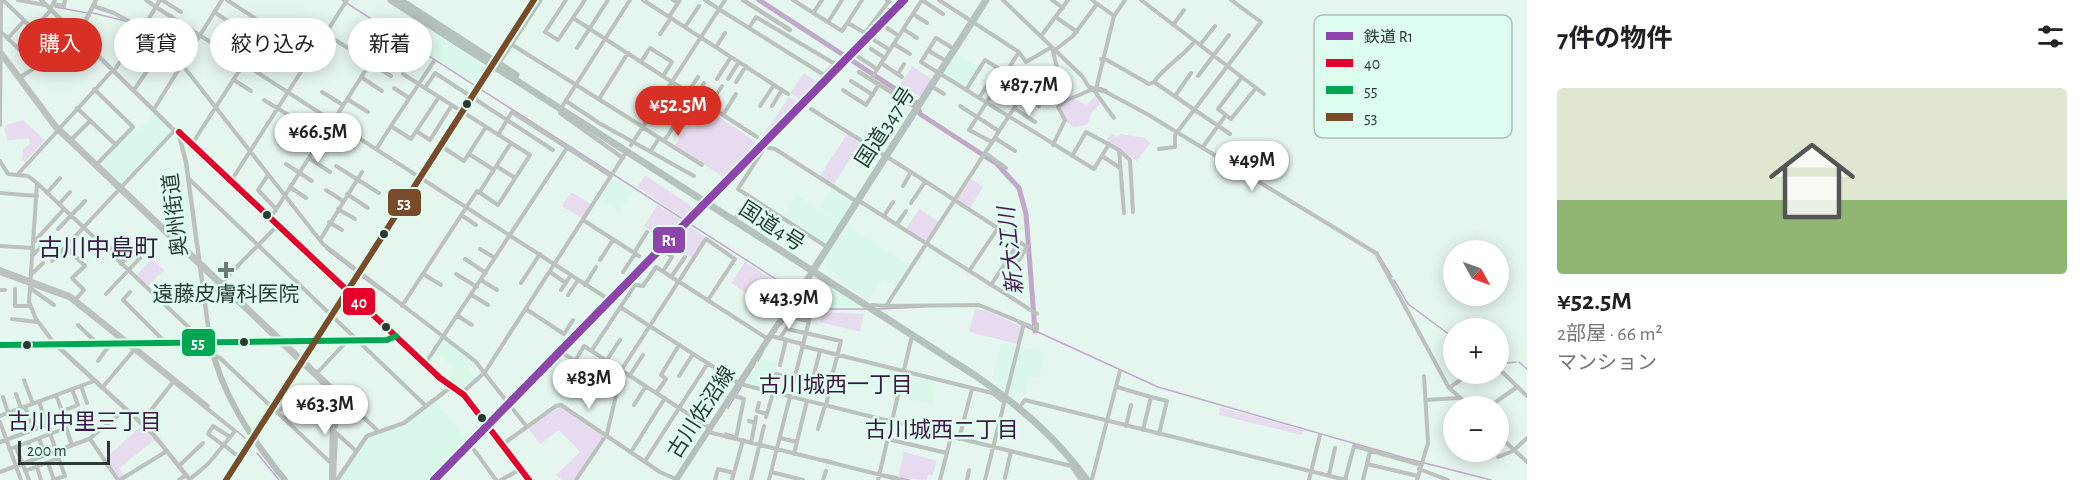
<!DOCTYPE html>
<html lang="ja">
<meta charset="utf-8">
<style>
:root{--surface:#fff;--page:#f2f2f2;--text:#202124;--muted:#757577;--line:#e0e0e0;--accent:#d93025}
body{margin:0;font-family:"Alegreya Sans","Noto Sans JP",sans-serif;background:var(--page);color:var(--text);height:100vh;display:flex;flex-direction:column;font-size:22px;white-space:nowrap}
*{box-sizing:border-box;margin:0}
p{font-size:20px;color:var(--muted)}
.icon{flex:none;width:33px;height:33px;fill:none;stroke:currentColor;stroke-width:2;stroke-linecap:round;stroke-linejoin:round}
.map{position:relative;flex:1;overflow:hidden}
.drawer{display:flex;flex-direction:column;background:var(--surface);width:570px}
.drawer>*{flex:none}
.top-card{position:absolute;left:18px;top:18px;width:570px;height:54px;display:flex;gap:12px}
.needle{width:39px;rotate:130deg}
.buttons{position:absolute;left:1443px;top:240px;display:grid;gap:12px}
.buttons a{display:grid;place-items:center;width:66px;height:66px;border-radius:50%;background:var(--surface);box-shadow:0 3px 15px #0003;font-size:30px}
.scale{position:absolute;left:18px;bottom:15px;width:92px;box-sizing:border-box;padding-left:6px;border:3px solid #2c3933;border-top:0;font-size:16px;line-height:21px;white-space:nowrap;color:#2c3933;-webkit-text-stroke:4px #ddfeee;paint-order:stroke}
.price{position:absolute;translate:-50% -51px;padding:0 14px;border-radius:21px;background:#fff;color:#222;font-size:20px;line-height:39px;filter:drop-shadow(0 2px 3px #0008)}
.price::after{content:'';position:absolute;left:50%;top:36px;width:18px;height:14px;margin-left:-9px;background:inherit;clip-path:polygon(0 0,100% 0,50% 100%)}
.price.on{background:var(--accent);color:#fff}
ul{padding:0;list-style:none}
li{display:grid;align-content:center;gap:12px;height:318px;padding:0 30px}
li+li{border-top:2px solid var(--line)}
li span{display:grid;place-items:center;height:186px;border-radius:6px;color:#555}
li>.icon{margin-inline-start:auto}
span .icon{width:108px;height:108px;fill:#fffc;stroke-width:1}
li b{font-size:26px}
h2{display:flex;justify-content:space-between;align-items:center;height:72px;padding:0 30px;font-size:26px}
.pill{padding:0 21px;border-radius:27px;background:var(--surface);box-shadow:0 3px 15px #0003;font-size:21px;line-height:54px}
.pill.on{background:var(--accent);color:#fff}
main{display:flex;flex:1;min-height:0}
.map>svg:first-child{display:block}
.built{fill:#d9f8ea}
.green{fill:#e7dbf0}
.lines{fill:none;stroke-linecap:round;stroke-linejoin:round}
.stream{stroke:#c1a8ca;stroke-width:1.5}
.river{stroke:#c1a8ca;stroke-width:5}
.minor{stroke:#bbc1bd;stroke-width:4}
.tertiary{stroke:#bbc1bd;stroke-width:4.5}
.primary{stroke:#b5bfbc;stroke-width:6}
.trunk{stroke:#b4c1bd;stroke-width:7}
.bus-1-casing{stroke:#ddfeee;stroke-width:10}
.bus-2-casing{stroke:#ddfeee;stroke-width:10}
.bus-3-casing{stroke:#ddfeee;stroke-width:10}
.bus-1{stroke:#e4002b;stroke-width:6}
.bus-2{stroke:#00a651;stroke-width:6}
.bus-3{stroke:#7a4b2a;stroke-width:6}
.rail-1-casing{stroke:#ddfeee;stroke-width:12}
.rail-1{stroke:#8e44ad;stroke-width:8}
.bus-dot{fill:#2c3933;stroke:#ddfeee;stroke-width:2}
.poi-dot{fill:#6d7b74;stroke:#ddfeee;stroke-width:2}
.labels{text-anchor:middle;stroke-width:5;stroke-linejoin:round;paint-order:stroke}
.street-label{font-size:21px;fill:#2c3933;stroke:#ddfeee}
.poi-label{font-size:21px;fill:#2c3933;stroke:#ddfeee}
.water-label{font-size:22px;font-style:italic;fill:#4d1959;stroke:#ddfeee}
.neighbourhood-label{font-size:22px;fill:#3e1448;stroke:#ddfeee}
.quarter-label{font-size:24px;fill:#3e1448;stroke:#ddfeee}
.key{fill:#ddfeee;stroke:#a8c3b6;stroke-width:1.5}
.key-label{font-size:16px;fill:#2c3933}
.line-badge{stroke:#ddfeee;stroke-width:2}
.badge-label{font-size:16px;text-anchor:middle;font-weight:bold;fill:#fff}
</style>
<main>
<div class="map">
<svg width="1527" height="480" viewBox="0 0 1527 480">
<rect width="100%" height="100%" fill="#e5f6ee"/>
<path class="built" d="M440,37L482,65L484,71L476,84L429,54Z
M956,53L978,67L964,89L942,75Z
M154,114L172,130L120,184L99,164L135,126L139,130Z
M613,179L633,191L619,212L600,199Z
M832,188L853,201L840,221L819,208Z
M186,195L190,227L178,240L160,222Z
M796,195L840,222L826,244L783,216Z
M847,225L880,247L867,269L881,247L911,266L897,288L883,279L869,300L834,277L835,273L826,268L827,255Z
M818,279L860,306L822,307L802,293L812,282Z
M444,339L475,362L468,371L476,378L462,389L445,380L452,373L450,370L452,367L435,353Z
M1001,342L1016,345L1005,390L992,379Z
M1020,347L1045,352L1039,378L1029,376L1025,396L1010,389Z
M760,358L778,362L772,390L744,384Z
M914,377L937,382L932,404L909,399Z
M436,402L468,440L429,480H340L369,438L402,426Z"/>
<path class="green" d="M912,66L932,79L921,97L901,84Z
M804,73L819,83L802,101L790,93Z
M1095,96L1101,103L1092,112L1087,125L1074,127L1066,122L1060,105L1076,99L1086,105Z
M789,97L799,103L763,140L760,139Z
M701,105L759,144L725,178L675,146Z
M23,120L45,140L25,162L22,161L23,149L30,144L29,139L8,140L4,129L6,125Z
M847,134L860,143L834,184L820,176Z
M1112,134L1116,137L1121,134L1145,138L1150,143L1137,161L1106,140Z
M645,175L696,209L686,219L637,187Z
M971,179L983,187L970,208L957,200Z
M571,192L591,204L582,218L562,206Z
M657,205L683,221L665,240L644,226Z
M919,209L939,222L927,242L906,229Z
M687,225L706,237L693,258L669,243Z
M152,258L164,270L147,287L136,276Z
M745,262L780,284L766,305L731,283Z
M975,309L985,310L1022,327L1018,344L969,332Z
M823,312L864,314L860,332L820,322Z
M561,406L604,436L575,480H562L556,475L580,452L559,430L540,444L528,428Z
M1220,407L1304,430L1302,435L1219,415Z
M141,426L156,439L119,468L124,476L119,480L105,459Z
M904,452L937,461L932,476L928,475L926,480L898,477Z"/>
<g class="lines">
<path class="stream" d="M342,0L796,292
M55,7L87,13
M93,13L125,21
M159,39L173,56
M1098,87L1107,90
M326,249L356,272
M1377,252L1392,277
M362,277L380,290
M1394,280L1408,304L1454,338
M800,295L827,309H867
M878,309L924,307
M1018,323L1158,387L1405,458L1491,480
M781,325L799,300
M758,361L763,352
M1519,362L1527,369
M1498,364L1516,362
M743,383L755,364
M737,394L741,387
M728,408L734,398
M237,431L245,438
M725,433L734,436
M257,453L279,480
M333,455L334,433
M823,459L835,462
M887,475L897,477
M901,478L909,480"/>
<path class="river" d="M759,0L917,103
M919,110L920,114L997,164L1019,188L1026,214L1035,331"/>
<path class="minor" d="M3,0L75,69
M18,0L45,5
M160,0L156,7L605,297
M162,0L181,12
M227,0L267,26
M566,0L545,32L558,40L585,0
M643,0L788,94
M673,0L678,3
M705,0L722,11L824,75L835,64L756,17L749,28
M793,0L842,31L862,0
M922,0L943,14
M939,0L1019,52L1026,62L1052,47L1065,101L1058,107L1065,120L1053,145
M1003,0L1082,76L1089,87L1106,92L1147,114L1376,253L1449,388L1470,406
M1052,0L1063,8
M1092,0L1114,16
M1141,0L1264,94
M54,4L64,6L65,0
M93,6L114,13L162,39L323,244L475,361L527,427
M50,9L55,0
M214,12L259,41
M813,13L822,0
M913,14L927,23
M669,17L680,0
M573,18L757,137
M1057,18L1077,32
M828,22L842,0
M848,23L865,33L889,1
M1173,25L1184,10
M300,27L322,41
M685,27L699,6
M143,28L156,7L146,0
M887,28L899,36
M903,29L917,38
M1,32L26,56L43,38
M326,34L348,48
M660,34L671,18
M1041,36L1068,0
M158,37L171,16
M8,38L24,21
M874,40L890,50
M384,41L406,55
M511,44L643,127
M894,44L910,54
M1200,45L1215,26
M17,47L51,10
M716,47L725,33
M577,48L608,0
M871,49L885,58
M954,49L936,38L921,62L1094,169L1109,144
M0,50L56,125L378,431
M1055,50L1073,36L1097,4
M929,51L946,61
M0,54L55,128L332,392L331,480
M230,54L239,39
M854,54L877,69
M1101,59L1107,60L1149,84L1154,82L1230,134
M641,62L650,48L672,62L663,76
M370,63L391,76
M881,63L902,77
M114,71L142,28
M259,73L268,59
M898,74L904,64
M22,76L81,39
M1198,76L1229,35
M361,77L382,91
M1242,77L1218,109L1231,119L1256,88
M717,79L731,57
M728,79L739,62
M871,79L922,0
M234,80L251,91
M1014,80L1027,88
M851,81L873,95
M736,82L746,66
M1154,82C1166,65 1183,57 1195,41
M1042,83L1058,76
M931,86L944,94
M394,88L409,98
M425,88L435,73L553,150
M995,88L1018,102
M94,89L133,127L97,164
M1096,89L1114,16L1125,0
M134,90L149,68
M843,90L866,105L879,84
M966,90L985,60L998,68L979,98
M322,92L343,105
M688,92L698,77
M1022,95L1039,106
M1175,96L1191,73
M347,99L368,112
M599,99L628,53
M264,100L295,119
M566,101L599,123L694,176
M1065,101L1093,89L1114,118
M563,105L630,0
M709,106L722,86
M760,106L774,85
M772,106L782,90
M960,106L999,131
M77,108L116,145
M1014,108L1035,122
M154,109L222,0
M811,109L911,172
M561,110L560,113L623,158
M686,112L704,83
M723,115L736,94
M334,120L389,33
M0,125L1,0
M391,126L434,61
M642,127L702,165
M416,131L430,140L452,105
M498,135L512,112L611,176
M995,138L1015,151
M72,139L90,121
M664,141L678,120
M992,142L969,130L1019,52
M192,144L272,20
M631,145L725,0
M441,146L464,161L486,127
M377,148L391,126L411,139L439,97
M1202,148L1226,115
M1159,149L1175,147V135L1261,22L1231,0
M1119,150L1130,160L1133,212
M651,151L659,138
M985,153L1006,168
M469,154L494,170
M1072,156L1086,132L1119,150L1124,213
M1102,156L1120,168
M309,158L330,172
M0,161L8,174L28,176L37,183L29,302L36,319L54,343
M286,164L312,181
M336,166L379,193
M496,166L515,178
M1237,170L1251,151
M18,174L113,70
M268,175L258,190L276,209
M188,178L426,406
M231,181L347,0
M37,183L202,340
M903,186L911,172L1027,247L1019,260
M290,187L306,198
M326,190L343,201
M0,193L37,196
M47,193L60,178
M479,193L511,143
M347,194L368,208
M858,200L1037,314
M911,203L925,182
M59,204L70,192
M338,209L355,219
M461,215L476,225
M884,216L893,202
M736,217L752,198
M270,219L333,120
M583,220L639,256
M329,222L342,230
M897,224L906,211
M58,229L85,201
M320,240L362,172
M34,242L64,209
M0,246L33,248
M66,247L85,266L72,278L84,290L75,300
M827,247L738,189L765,147L775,149L856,201
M480,249L495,258
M109,252L121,238L127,243
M634,253L647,232
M32,256L48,239
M465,259L486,273
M600,260L613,240
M52,261L175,130
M121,264L129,255
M0,269L70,295L208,406
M663,271L672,257L663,250
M969,271L998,228
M550,272L566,283
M623,272L635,254
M0,273L69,298L235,431L208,464L190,479
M423,274L441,285
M456,274L477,287
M31,275L43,263
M671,277L685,257
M481,280L497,290
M521,283L540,254
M585,285L596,267
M991,285L1019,242
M30,288L54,305
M15,289V306H30
M0,290H5
M561,290L571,275
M130,292L123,300L164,341
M106,294L140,258
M472,295L488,305
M568,295L578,280
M204,300L277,226
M872,305L886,306L1036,74L1047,95
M402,306L477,191L498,205L530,155L403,74
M887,306L979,305L1037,329V324
M620,307L740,384L1071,466L1081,480
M526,309L564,334L573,320
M458,316L472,325
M794,318L809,321
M12,319L37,322
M78,325L97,343
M787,329L841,341L831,380
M771,336L802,344
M780,338L805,301
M802,346L992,393L1004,402
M592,350L635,285L643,286L656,267L768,339
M564,354L575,361L584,346L710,428
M214,356L220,358L332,464
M98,361L111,343
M425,364L567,148
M780,365L786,340
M1498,368L1527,396
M317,373L348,340
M776,374L794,379
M814,374L820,351
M630,375L643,355
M679,376L693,354
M24,380L33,404
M592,383L620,340
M81,386L87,403
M1117,387L1151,397
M102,388L134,350
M1449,388L1469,374
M657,392L666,379L661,375L679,345
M462,393L485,372L625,154
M16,394L21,408
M56,395L62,411L78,405L72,389
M732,395L744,399L736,438
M3,397L8,413
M1425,400L1459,398
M39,402L65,476L53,480
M759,403L757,411L767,414
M1022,404L1025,400L1346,480
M634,405L646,386
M826,406L831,382
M1490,406L1517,387
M25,407L34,430
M277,413L292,398
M0,416L94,381
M766,417L773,393
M284,419L298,405
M749,421L755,423
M0,422L21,480
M141,423L173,382
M1126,426L1131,405
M336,427L337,393
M489,427L472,447L496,480
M818,429L825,405
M333,430L356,451
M1143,430L1151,397L1167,401L1159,434
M708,432L901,480
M1498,435L1527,462
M39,438L45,455
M780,438L797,442
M90,439L118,480
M887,439L947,453
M959,439L972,389
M0,442L47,425
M28,442L34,459
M751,443L756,417
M503,444L556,406L561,405L660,472L678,480
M223,445L208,434L213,426L230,437
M224,445L240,458
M16,447L29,480
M10,449L66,428L72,445
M631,452L665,398
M794,454L807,401
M1498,457L1513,451L1527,438
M645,461L708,363
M48,463L54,480
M1367,464L1418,476
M179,466L203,443
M37,467L41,480
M1419,469L1448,480
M25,471L59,458
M0,472L89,439L125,410
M771,472L803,480
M1329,475L1335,448
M1005,478L1011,451
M1092,479L1120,371
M120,480L167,451
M179,480L186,475
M334,480L336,435
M501,480L521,469
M576,480L607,434L622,369L706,239L735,259L708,300
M715,480L718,469L734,473
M732,480L743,440
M751,480L764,426
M769,480L813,305L796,296
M823,480L826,471
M878,480L912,336
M940,480L951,437
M967,480L969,470
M985,480L1023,327
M1309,480L1320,435
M1345,480L1354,446L1421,465
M1363,480L1370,451
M1417,480L1428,443L1424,376"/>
<path class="tertiary" d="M41,0L179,135L186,162L210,341L387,340L396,336
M743,0L790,30
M887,0L889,1
M78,36L96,0
M859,72L917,108
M179,132L440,378L464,395L529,480
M55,344L153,434L190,480
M226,480L493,66
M337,480L367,436L404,423L451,387"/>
<path class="primary" d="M0,345L210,341C221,394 251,438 285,480
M676,480L812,272"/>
<path class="trunk" d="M391,0L976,376C1019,406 1056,437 1087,480
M400,0L516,75
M494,64L531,5
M496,65L539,0
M812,272L986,0"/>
<g class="bus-1-casing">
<path id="bus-1" d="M179,132L440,378L464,395L529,480"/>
</g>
<g class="bus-2-casing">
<path id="bus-2" d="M0,345L387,340L396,336"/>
</g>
<g class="bus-3-casing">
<path id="bus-3" d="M226,480L534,0"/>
</g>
<use href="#bus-1" class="bus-1"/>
<use href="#bus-2" class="bus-2"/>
<use href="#bus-3" class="bus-3"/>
<g class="rail-1-casing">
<path id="rail-1" d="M434,480L904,0"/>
</g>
<use href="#rail-1" class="rail-1"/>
</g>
<g class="bus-dot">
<circle cx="467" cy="104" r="5"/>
<circle cx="267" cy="215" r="5"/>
<circle cx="384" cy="234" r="5"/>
<circle cx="386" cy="327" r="5"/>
<circle cx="244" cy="342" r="5"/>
<circle cx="27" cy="345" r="5"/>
<circle cx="482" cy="418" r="5"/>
</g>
<path class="poi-dot" d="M223 261h6v6h6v6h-6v6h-6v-6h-6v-6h6z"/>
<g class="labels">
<g class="street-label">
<text transform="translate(885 127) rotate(-57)" y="7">国道347号</text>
<text transform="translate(175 215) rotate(-97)" y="7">奥州街道</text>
<text transform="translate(772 226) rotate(33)" y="7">国道4号</text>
<text transform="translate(701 412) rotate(-57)" y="7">古川佐沼線</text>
</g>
<g class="poi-label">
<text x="226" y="301">遠藤皮膚科医院</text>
</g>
<g class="water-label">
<text transform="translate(1010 251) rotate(-96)" y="8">新大江川</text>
</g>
<g class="neighbourhood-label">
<text x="836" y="392">古川城西一丁目</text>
<text x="85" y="429">古川中里三丁目</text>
<text x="942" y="437">古川城西二丁目</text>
</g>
<g class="quarter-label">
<text x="98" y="256">古川中島町</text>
</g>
</g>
<rect x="1314" y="15" width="198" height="123" rx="9" class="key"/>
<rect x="1326" y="32" width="27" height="8" fill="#8e44ad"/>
<rect x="1326" y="59" width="27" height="8" fill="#e4002b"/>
<rect x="1326" y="86" width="27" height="8" fill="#00a651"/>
<rect x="1326" y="113" width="27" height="8" fill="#7a4b2a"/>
<g class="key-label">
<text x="1364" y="42">鉄道 R1</text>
<text x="1364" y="69">40</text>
<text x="1364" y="96">55</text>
<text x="1364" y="123">53</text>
</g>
<g class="line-badge">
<rect x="387" y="188" width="35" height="29" rx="6" fill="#7a4b2a"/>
<rect x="652" y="226" width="34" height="28" rx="6" fill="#8e44ad"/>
<rect x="342" y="287" width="34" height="29" rx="6" fill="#e4002b"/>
<rect x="181" y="328" width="35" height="29" rx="6" fill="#00a651"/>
</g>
<g class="badge-label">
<text x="404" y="208">53</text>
<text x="669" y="246">R1</text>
<text x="359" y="308">40</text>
<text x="198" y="348">55</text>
</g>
</svg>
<div class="buttons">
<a><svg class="needle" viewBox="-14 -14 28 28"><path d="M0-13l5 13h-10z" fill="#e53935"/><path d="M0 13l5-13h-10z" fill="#757577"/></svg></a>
<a>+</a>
<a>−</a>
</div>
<div class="scale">200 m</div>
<b class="price" style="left:1029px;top:117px">¥87.7M</b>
<b class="price on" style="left:678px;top:137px">¥52.5M</b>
<b class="price" style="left:318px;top:164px">¥66.5M</b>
<b class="price" style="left:1252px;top:192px">¥49M</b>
<b class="price" style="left:789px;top:330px">¥43.9M</b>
<b class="price" style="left:589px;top:410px">¥83M</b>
<b class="price" style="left:325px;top:436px">¥63.3M</b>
<div class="top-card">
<a class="pill on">購入</a>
<a class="pill">賃貸</a>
<a class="pill">絞り込み</a>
<a class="pill">新着</a>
</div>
</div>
<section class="drawer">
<h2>7件の物件<svg class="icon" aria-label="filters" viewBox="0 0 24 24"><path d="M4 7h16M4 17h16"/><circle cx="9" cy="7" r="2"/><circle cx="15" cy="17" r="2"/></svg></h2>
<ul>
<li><span style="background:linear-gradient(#dfe7d0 60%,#8fb573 0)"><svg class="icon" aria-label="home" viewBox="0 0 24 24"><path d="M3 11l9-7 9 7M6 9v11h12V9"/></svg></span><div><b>¥52.5M</b><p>2部屋 · 66 m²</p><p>マンション</p></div></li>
</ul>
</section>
</main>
